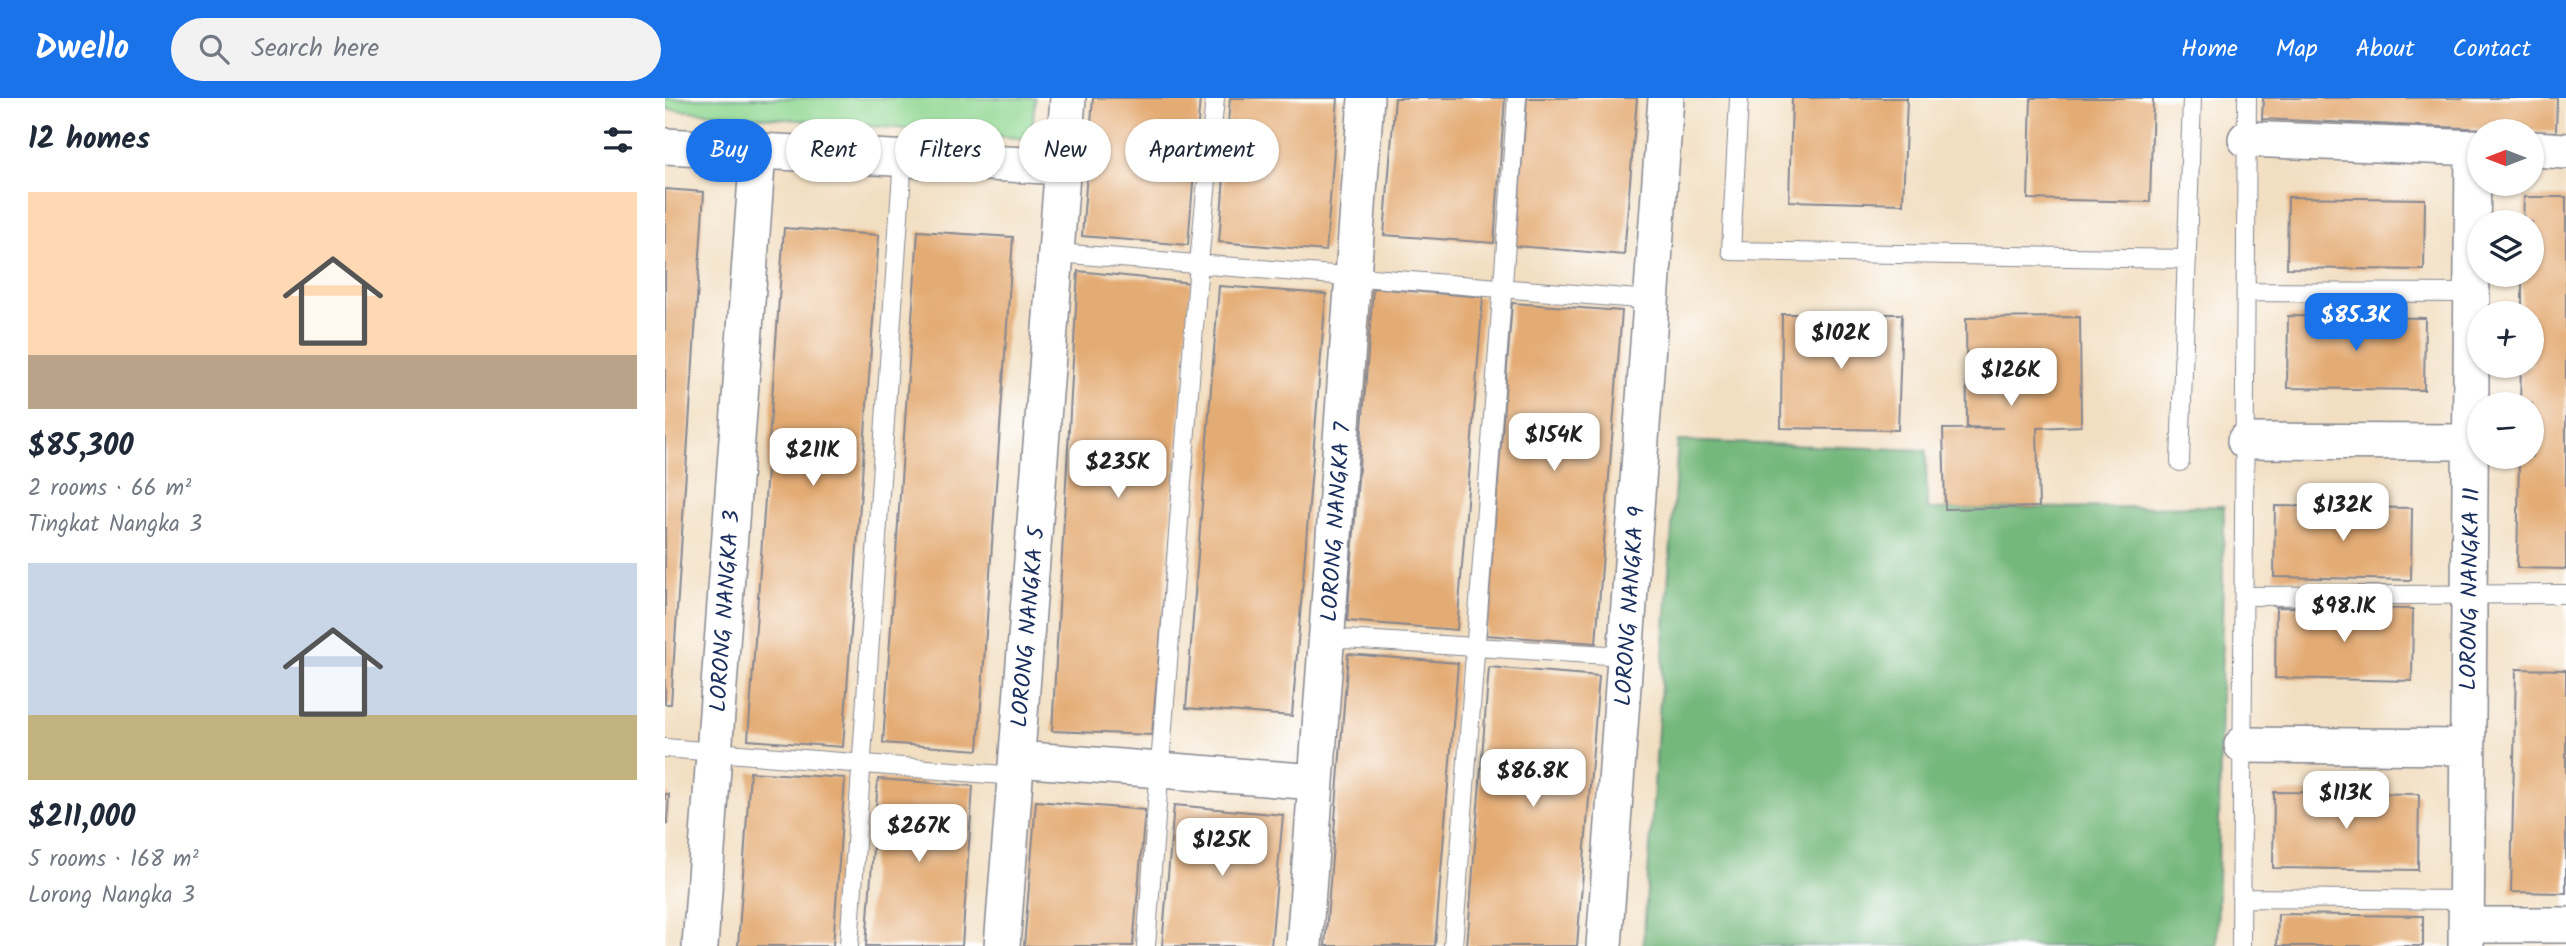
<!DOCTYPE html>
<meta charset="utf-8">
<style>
:root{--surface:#fff;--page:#f2f2f3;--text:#1f2937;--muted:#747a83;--accent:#1a73e8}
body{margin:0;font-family:Kalam,sans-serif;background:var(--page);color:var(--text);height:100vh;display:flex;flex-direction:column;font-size:26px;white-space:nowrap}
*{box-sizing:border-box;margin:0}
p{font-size:23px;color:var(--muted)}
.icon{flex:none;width:38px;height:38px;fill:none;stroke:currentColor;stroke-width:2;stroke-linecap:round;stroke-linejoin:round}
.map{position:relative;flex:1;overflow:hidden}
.sheet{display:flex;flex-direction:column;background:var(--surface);width:665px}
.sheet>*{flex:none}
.guide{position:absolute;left:21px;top:21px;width:665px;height:63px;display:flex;gap:14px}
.needle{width:46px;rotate:270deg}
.controls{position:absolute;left:1802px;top:21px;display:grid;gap:14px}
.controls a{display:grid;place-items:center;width:77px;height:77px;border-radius:50%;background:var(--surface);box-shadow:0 2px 5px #0004;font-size:35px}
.price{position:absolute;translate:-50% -60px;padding:0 16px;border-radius:14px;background:#fff;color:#222;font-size:23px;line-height:46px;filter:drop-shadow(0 2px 4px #0008)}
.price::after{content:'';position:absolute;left:50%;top:42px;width:21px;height:16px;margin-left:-10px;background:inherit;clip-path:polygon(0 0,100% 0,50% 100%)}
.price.active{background:var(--accent);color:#fff}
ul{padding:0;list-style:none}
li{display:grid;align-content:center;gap:14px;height:371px;padding:0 28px}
li span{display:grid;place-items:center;height:217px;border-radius:0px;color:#555}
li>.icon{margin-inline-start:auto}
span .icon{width:126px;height:126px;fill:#fffc;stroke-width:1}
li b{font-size:30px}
h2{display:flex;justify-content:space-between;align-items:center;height:84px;padding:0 28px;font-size:30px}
.chip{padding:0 24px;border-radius:32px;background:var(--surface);box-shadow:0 2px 5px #0004;font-size:24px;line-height:63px}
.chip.active{background:var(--accent);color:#fff}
header{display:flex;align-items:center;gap:42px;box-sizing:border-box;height:98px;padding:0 35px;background:var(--accent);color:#fff}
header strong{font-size:33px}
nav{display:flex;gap:38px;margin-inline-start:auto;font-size:24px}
.search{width:490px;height:63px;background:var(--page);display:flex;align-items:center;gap:18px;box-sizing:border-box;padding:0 24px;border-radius:38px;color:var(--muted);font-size:26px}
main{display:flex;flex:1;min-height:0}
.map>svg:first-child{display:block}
.green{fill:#90d791;stroke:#568378;stroke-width:2}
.forest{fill:#74b87b;stroke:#48746c;stroke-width:2}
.building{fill:#e4ac75}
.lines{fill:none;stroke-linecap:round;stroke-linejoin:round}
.service-casing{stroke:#868790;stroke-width:20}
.minor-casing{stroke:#868790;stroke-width:38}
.service{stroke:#fff;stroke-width:18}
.minor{stroke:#fff;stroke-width:35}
.labels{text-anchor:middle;stroke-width:5;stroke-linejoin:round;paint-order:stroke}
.street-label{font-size:23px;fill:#1b2f5e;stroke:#fff}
</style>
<header>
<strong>Dwello</strong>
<div class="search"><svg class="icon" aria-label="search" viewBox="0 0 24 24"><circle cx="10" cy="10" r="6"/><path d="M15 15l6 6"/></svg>Search here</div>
<nav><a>Home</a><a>Map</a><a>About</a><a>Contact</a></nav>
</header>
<main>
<section class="sheet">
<h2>12 homes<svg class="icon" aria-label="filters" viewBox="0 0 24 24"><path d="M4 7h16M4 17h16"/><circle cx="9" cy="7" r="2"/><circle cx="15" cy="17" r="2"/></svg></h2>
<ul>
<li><span style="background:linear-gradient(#ffd9b3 75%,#b9a48a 0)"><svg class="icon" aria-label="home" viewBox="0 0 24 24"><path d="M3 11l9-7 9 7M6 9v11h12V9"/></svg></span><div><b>$85,300</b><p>2 rooms · 66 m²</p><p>Tingkat Nangka 3</p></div></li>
<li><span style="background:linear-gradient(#c9d6e8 70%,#c2b280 0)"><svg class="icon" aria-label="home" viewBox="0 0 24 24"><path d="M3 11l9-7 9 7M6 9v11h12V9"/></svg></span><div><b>$211,000</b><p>5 rooms · 168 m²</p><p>Lorong Nangka 3</p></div></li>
</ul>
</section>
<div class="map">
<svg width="1901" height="848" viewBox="0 0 1901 848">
<rect width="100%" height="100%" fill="#fff"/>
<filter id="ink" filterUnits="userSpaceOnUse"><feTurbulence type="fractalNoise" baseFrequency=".0143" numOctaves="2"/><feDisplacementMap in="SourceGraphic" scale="14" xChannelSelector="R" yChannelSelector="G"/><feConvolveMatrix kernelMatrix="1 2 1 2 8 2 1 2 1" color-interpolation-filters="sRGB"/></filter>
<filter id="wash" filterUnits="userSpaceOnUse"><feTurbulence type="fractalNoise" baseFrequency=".00686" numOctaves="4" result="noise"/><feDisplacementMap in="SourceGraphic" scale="28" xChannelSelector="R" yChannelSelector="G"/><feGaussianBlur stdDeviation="1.57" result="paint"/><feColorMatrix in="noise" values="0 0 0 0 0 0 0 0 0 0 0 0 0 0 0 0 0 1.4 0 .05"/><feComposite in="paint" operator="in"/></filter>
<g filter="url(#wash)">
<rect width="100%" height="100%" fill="#f2dfc2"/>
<path class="green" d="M0,0H370L366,41L0,11Z"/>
<path class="forest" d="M1013,343L1261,352L1262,411L1559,408L1552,848H978Z"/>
<g id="blocks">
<path class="building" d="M428,0H535L523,147L417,138Z
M565,0H673L661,153L554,144Z
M730,0H840L829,145L719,137Z
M862,0H972L959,157L850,148Z
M1127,0H1242L1238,106L1124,103Z
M1366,0H1488L1485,104L1363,101Z
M1598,0H1892L1891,34L1597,21Z
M0,91L39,94L6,606H0Z
M1623,99L1760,101L1759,172L1622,170Z
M1859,99H1901V471L1852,470L1854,359H1867V306H1855L1856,268H1867V215H1857V177H1867V124H1858Z
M119,130L214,137L178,649L83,642Z
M253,133L348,139L313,652L218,645Z
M413,173L526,185L487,637L387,633Z
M554,188L661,196L627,618L521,610Z
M708,190L818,199L792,532L682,523Z
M847,205L957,213L931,545L821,537Z
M1117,216H1237L1233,332L1116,330Z
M1623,218L1760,220L1759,292L1622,290Z
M1415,219L1416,328L1372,330L1374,409L1280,411L1278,331L1338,330L1302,329L1301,220Z
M1610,408L1747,410L1746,482L1609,479Z
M1611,509L1748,511L1747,583L1610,580Z
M683,556L793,565L770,848H660Z
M824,569L934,578L912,848H802Z
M1851,571L1901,572V795L1846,794Z
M85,674L180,680L168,848H73Z
M213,681L308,688L297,848H201Z
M1609,694L1754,696L1753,772L1608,770Z
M0,696H4L2,726H0Z
M371,703L480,712L468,848H359Z
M509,707L618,717L606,848H497Z
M1613,816L1758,818V848H1612Z"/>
</g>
</g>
<g filter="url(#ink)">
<use href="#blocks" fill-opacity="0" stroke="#868790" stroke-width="2"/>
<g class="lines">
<g class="service-casing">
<path id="service" d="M1074,0L1066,153L1522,161
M392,155L986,202
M1581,194L1806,195
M1515,364L1527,0
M1579,498L1901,496
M661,540L960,558
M0,650L350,678
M1576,800L1801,802
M184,848L238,60
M481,848L534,165L550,0
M788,848L852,0
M1576,848L1582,0"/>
</g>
<g class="minor-casing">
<path id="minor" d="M1581,41L1815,50
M0,48L399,69
M1867,51L1901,53
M1580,343L1805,344
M1577,647L1802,649
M352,661L651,684
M1801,827H1901
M35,848L93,53
M337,848L403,0
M639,848L701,0
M939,848L1001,0
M1801,848L1808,49"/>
</g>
<use href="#service" class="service"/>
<use href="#minor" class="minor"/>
</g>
</g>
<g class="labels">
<g class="street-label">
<text transform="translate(670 424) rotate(-86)" y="8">LORONG NANGKA 7</text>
<text transform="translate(1804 491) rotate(-89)" y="8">LORONG NANGKA 11</text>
<text transform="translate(964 508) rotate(-86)" y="8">LORONG NANGKA 9</text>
<text transform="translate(59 513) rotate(-86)" y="8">LORONG NANGKA 3</text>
<text transform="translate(362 529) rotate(-85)" y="8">LORONG NANGKA 5</text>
</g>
</g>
</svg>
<div class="controls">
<a><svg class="needle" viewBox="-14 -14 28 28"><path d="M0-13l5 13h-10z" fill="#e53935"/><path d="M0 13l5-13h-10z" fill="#747a83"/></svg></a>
<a><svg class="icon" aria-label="layers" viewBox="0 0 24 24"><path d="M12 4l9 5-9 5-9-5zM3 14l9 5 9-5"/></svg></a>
<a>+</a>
<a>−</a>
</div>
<b class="price active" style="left:1691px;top:255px">$85.3K</b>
<b class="price" style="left:1176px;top:273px">$102K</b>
<b class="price" style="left:1346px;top:310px">$126K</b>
<b class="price" style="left:889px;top:375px">$154K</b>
<b class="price" style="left:148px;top:390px">$211K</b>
<b class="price" style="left:453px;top:402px">$235K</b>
<b class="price" style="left:1678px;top:445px">$132K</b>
<b class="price" style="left:1679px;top:546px">$98.1K</b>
<b class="price" style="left:868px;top:711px">$86.8K</b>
<b class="price" style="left:1681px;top:733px">$113K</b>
<b class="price" style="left:254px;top:766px">$267K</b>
<b class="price" style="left:557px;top:780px">$125K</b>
<div class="guide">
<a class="chip active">Buy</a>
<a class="chip">Rent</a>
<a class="chip">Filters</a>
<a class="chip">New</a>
<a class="chip">Apartment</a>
</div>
</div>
</main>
